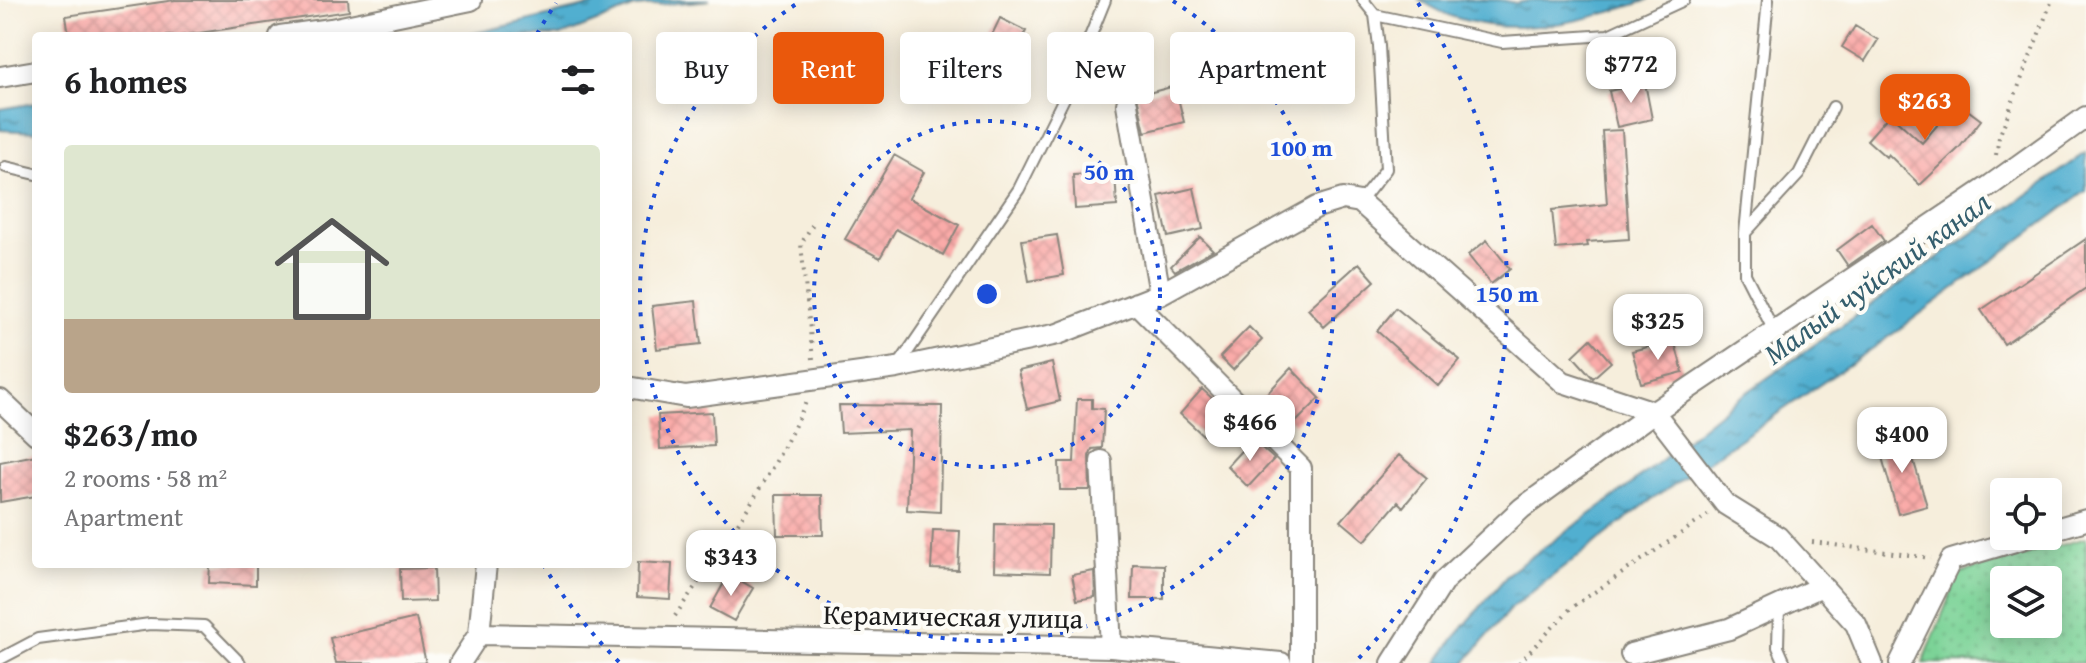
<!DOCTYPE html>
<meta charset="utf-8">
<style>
:root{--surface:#fff;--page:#f2f2f2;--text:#202124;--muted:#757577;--line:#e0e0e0;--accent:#ea580c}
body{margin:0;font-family:"Gentium Book Plus",serif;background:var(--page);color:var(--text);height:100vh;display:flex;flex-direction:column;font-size:30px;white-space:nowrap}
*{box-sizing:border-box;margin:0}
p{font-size:26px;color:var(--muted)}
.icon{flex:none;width:44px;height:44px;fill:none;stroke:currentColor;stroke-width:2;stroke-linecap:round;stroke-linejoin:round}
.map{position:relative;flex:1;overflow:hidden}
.details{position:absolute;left:32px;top:32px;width:600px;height:536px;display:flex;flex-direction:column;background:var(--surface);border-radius:8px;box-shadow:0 4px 20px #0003}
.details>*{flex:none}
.top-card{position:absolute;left:656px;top:32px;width:760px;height:72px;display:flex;gap:16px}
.buttons{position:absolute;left:1990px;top:478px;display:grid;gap:16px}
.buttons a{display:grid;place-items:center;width:72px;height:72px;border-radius:8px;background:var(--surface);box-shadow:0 4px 20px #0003;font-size:40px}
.price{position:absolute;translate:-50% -68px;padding:0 18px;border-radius:16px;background:#fff;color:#222;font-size:26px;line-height:52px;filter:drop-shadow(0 2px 4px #0008)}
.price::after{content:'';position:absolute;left:50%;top:48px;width:24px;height:18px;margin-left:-12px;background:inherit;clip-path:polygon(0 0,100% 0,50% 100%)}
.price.active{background:var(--accent);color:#fff}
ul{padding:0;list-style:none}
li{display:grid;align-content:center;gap:16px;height:424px;padding:0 32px}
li+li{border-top:2px solid var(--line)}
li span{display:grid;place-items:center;height:248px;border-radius:8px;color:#555}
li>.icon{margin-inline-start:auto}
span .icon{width:144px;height:144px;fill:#fffc;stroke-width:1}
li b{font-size:34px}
h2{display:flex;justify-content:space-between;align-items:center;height:96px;padding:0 32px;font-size:34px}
.chip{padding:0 28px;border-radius:8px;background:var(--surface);box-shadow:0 4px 20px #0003;font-size:28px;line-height:72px}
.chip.active{background:var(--accent);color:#fff}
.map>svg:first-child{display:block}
.green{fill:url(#green-dots);stroke:#4c785a;stroke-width:2;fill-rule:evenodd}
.water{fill:url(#water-ripples);stroke:#366676;stroke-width:2}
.building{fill:url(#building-cross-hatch)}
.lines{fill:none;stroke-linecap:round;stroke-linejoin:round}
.lane-casing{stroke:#89857c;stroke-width:14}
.street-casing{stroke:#89857c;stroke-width:24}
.path{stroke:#89857c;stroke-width:4;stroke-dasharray:2 6;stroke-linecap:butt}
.lane{stroke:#fff;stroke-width:10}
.street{stroke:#fff;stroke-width:20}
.ring{fill:none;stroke:#1d4ed8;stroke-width:4;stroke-dasharray:4 8}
.labels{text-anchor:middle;stroke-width:8;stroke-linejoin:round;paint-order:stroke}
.street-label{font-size:28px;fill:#1c1c1c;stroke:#fdfcf7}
.water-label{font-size:30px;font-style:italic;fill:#345e6d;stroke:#fdfcf7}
.centre{fill:#1d4ed8;stroke:#fdfcf7;stroke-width:4}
.ring-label{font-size:24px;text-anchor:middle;font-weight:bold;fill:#1d4ed8;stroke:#fdfcf7;stroke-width:8;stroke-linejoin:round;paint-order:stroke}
</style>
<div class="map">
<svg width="2086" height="663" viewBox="0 0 2086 663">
<defs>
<pattern id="green-dots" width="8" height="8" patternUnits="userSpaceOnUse" patternTransform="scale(2)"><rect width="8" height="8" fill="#7cd397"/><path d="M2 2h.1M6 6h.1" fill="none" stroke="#6bb582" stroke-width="1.8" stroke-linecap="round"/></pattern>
<pattern id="water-ripples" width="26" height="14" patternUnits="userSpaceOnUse" patternTransform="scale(2)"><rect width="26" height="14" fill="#51afd0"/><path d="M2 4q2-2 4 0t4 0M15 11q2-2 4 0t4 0" fill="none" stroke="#428ea8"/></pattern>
<pattern id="building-cross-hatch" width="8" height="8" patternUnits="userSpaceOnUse" patternTransform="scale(2)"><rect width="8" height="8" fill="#faaba9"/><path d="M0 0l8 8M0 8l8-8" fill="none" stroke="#d69391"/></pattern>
</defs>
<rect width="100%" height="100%" fill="#fdfcf7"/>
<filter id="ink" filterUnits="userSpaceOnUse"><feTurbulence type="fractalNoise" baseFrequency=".0125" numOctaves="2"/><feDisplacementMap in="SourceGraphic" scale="16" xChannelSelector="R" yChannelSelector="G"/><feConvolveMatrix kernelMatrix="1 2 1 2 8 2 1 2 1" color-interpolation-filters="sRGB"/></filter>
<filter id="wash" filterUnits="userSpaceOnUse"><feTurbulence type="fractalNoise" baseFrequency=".006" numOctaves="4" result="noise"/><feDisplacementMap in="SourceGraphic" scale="32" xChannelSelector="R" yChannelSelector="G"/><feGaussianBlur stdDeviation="1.8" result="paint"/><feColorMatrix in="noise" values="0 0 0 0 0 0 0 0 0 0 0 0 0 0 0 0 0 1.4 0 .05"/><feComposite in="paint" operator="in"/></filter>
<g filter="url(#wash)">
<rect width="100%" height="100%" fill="#f6eedc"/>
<path class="green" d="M2086,538V663H1923L1959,573ZM2004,580H2048V624H2004Z"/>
<path class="water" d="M615,0H710L635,7L561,36H463Z
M1420,0H1500L1516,3L1535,0H1649C1583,21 1522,39 1453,17C1442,13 1430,6 1420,0Z
M36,103V132L0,130V109Z
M2086,153V191L1882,342L1647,503L1510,609L1465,663H1437L1454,638L1510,572L1620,493L1729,405Z"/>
<g id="blocks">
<path class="building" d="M175,0H348L349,11L179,36H69L66,16Z
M1000,18L1026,31L1005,77L978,64Z
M1855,26L1878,40L1865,61L1842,47Z
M1645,83L1652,119L1617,127L1609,91Z
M1175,86L1184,122L1145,132L1137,96Z
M1957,102L1981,120L1959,148L1920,185L1888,154L1886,157L1867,140L1890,114L1922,143Z
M1622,130L1629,239L1587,242L1588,246L1556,249L1552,210L1607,204L1602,131Z
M894,155L924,172L909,198L959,225L943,255L896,229L880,258L845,239Z
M1115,173L1117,206L1075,209L1073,175Z
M1194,188L1203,229L1168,237L1159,196Z
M1872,224L1884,241L1848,266L1837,250Z
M1057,235L1064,275L1029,281L1022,240Z
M1200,237L1213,250L1175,271L1171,266Z
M2086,239V288L2004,344L1981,310Z
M1487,240L1510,269L1491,284L1468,255Z
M1359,263L1375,281L1324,327L1308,309Z
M696,301L701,344L657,349L652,306Z
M1396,308L1460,360L1438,386L1377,331Z
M1249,327L1262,340L1233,370L1220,357Z
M1591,339L1611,362L1593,378L1573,356Z
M1674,340L1683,372L1641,383L1632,351Z
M1052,363L1060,401L1027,409L1018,371Z
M1291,368L1320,398L1294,424L1279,410L1276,412L1262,399Z
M1202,389L1227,412L1205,437L1180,414Z
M1077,399H1092V408L1104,409L1102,448L1092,449L1089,456L1090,490H1060L1059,462H1074Z
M839,405L942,406L940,512L907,510L910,430L841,433Z
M712,412L714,446L660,449L658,415Z
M1906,435L1927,506L1898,514L1878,443Z
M1252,439L1274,459L1248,487L1227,466Z
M36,455V496L0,502V462Z
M1399,455L1427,478L1403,507L1398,502L1365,541L1341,521Z
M776,495H822L823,535H777Z
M995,524L1051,525L1050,573L994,571Z
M933,530L960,531L958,570L931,569Z
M638,562L672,564L670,599L637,597Z
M210,564H256V585L209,583Z
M1133,564L1164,565V599H1132Z
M434,568L435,601L401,602L400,569Z
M1094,571L1095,597L1077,600L1072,575Z
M729,574L753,588L734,621L710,608Z
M416,618L426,663H336L330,638Z"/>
</g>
</g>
<g filter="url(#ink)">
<use href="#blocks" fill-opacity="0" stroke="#89857c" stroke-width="2"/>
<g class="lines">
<g class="lane-casing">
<path id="lane" d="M1768,0L1745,233V274L1774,331
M1375,15L1502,42L1608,35L1684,0
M6,167L36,174
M1360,202L1386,169L1379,46L1375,15L1363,0
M1745,233L1799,174L1833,107
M898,366L1019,189L1071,84L1105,0
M1779,606L1778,647L1785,663
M0,659L38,639L150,624L204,626L240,663"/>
</g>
<g class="street-casing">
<path id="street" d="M280,36L331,29L471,0
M0,77L36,71
M1127,104L1160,294
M1136,303L1301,468V663
M628,387L686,397L897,368L1058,334L1160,294L1317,207L1343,199L1360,202L1563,382L1654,412L1725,504L1778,537L1856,624L1872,663
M0,400L36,434
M1101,461L1111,647
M2048,531L2086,520
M479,634L1111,647L1281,663
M1631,654L1729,629L1822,586
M460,663L479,634L486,564
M1392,663L1444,581L1522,508L1654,412L1991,185L2086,117
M1900,663L1951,560L2032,536"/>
</g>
<path class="path" d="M1996,155L1999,137L2052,0
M813,359L801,244L814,222
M1812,542L1931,558
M675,616C722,547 772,478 806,402
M1519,663L1571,608L1708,515"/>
<use href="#lane" class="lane"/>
<use href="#street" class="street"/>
</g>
</g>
<g class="ring">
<circle cx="987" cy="294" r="173"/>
<path d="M1173 1A347 347 0 1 1 801 1"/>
<path d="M619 662A520 520 0 0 1 544 566M537 34A520 520 0 0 1 556 3M1418 3A520 520 0 0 1 1355 662"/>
</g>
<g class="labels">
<g class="street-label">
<text transform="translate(953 616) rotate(1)" y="10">Керамическая улица</text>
</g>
<g class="water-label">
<text transform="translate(1877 278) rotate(-36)" y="10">Малый чуйский канал</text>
</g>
</g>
<circle cx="987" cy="294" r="12" class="centre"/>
<g class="ring-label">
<text x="1301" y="156">100 m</text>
<text x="1109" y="180">50 m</text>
<text x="1507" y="302">150 m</text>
</g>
</svg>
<div class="buttons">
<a><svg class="icon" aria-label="locate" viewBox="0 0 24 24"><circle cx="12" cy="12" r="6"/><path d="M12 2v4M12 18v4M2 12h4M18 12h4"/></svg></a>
<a><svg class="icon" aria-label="layers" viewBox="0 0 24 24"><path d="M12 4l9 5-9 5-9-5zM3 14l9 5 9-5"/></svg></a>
</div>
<b class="price" style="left:1631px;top:105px">$772</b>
<b class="price active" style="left:1925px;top:142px">$263</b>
<b class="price" style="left:1658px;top:362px">$325</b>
<b class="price" style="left:1250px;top:463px">$466</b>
<b class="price" style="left:1902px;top:475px">$400</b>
<b class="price" style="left:731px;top:598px">$343</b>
<div class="top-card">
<a class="chip">Buy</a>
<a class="chip active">Rent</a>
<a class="chip">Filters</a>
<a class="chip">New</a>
<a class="chip">Apartment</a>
</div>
<section class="details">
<h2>6 homes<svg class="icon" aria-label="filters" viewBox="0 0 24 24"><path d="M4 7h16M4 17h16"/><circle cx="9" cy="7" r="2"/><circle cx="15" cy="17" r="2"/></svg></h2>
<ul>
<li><span style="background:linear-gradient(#dfe7d0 70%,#b9a48a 0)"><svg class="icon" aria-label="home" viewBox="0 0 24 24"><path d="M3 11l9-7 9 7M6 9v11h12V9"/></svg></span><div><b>$263/mo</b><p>2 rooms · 58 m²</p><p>Apartment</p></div></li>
</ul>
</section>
</div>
